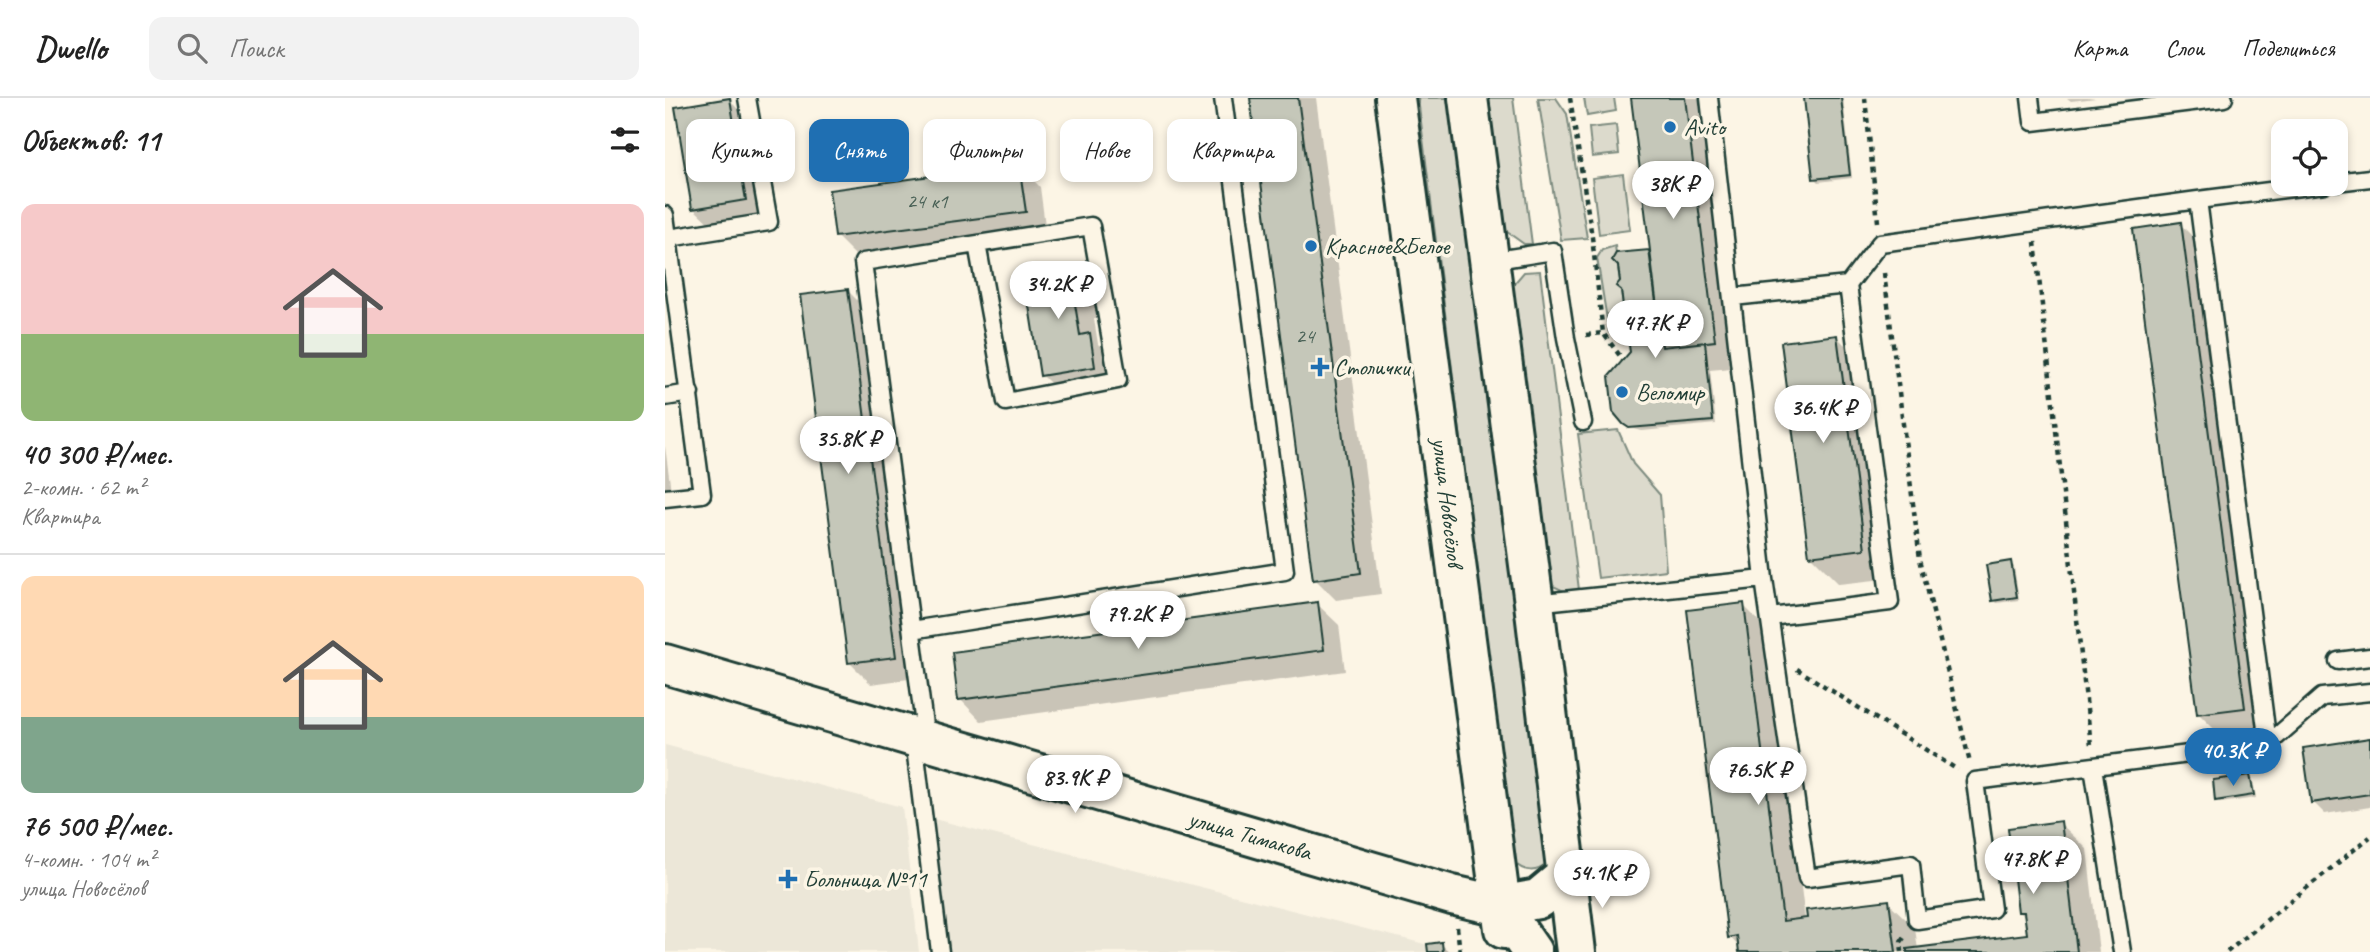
<!DOCTYPE html>
<html lang="ru">
<meta charset="utf-8">
<style>
:root{--surface:#fff;--page:#f2f2f2;--text:#222;--muted:#767676;--line:#e0e0e0;--accent:#1f6fb2}
body{margin:0;font-family:Caveat,sans-serif;background:var(--page);color:var(--text);height:100vh;display:flex;flex-direction:column;font-size:26px;white-space:nowrap}
*{box-sizing:border-box;margin:0}
p{font-size:23px;color:var(--muted)}
.icon{flex:none;width:38px;height:38px;fill:none;stroke:currentColor;stroke-width:2;stroke-linecap:round;stroke-linejoin:round}
.map{position:relative;flex:1;overflow:hidden}
.drawer{display:flex;flex-direction:column;background:var(--surface);width:665px}
.drawer>*{flex:none}
.top-card{position:absolute;left:21px;top:21px;width:665px;height:63px;display:flex;gap:14px}
.controls{position:absolute;left:1606px;top:21px;display:grid;gap:14px}
.controls a{display:grid;place-items:center;width:77px;height:77px;border-radius:14px;background:var(--surface);box-shadow:0 4px 10px #0003;font-size:35px}
.price{position:absolute;translate:-50% -60px;padding:0 16px;border-radius:24px;background:#fff;color:#222;font-size:23px;line-height:46px;filter:drop-shadow(0 2px 4px #0008)}
.price::after{content:'';position:absolute;left:50%;top:42px;width:21px;height:16px;margin-left:-10px;background:inherit;clip-path:polygon(0 0,100% 0,50% 100%)}
.price.current{background:var(--accent);color:#fff}
ul{padding:0;list-style:none}
li{display:grid;align-content:center;gap:14px;height:371px;padding:0 21px}
li+li{border-top:2px solid var(--line)}
li span{display:grid;place-items:center;height:217px;border-radius:14px;color:#555}
li>.icon{margin-inline-start:auto}
span .icon{width:126px;height:126px;fill:#fffc;stroke-width:1}
li b{font-size:30px}
h2{display:flex;justify-content:space-between;align-items:center;height:84px;padding:0 21px;font-size:30px}
.chip{padding:0 24px;border-radius:14px;background:var(--surface);box-shadow:0 4px 10px #0003;font-size:24px;line-height:63px}
.chip.current{background:var(--accent);color:#fff}
header{display:flex;align-items:center;gap:42px;box-sizing:border-box;height:98px;padding:0 35px;background:var(--surface);border-bottom:2px solid var(--line)}
header strong{font-size:33px}
nav{display:flex;gap:38px;margin-inline-start:auto;font-size:24px}
.search{width:490px;height:63px;background:var(--page);display:flex;align-items:center;gap:18px;box-sizing:border-box;padding:0 24px;border-radius:14px;color:var(--muted);font-size:26px}
main{display:flex;flex:1;min-height:0}
.map>svg:first-child{display:block}
.built{fill:#ece7d8}
.green{fill:#dcdacc;stroke:#7e8c80;stroke-width:2}
.shadow{fill:#0003}
.building{fill:#c5c7b9;stroke:#1f3d34;stroke-width:2}
.lines{fill:none;stroke-linecap:round;stroke-linejoin:round}
.lane-casing{stroke:#1f3d34;stroke-width:21}
.secondary-casing{stroke:#1f3d34;stroke-width:44}
.path{stroke:#1f3d34;stroke-width:4.5;stroke-dasharray:5 5;stroke-linecap:butt}
.lane{stroke:#fcf5e5;stroke-width:16}
.secondary{stroke:#fcf5e5;stroke-width:38}
.poi-dot{fill:#1f6fb2;stroke:#fcf5e5;stroke-width:2.5}
.labels{text-anchor:middle;stroke-width:7;stroke-linejoin:round;paint-order:stroke}
.number-label{font-size:21px;fill:#486055}
.poi-label{font-size:24px;fill:#1f3d34;stroke:#fcf5e5;text-anchor:start}
.street-label{font-size:24px;fill:#1f3d34;stroke:#fcf5e5}
</style>
<header>
<strong>Dwello</strong>
<div class="search"><svg class="icon" aria-label="search" viewBox="0 0 24 24"><circle cx="10" cy="10" r="6"/><path d="M15 15l6 6"/></svg>Поиск</div>
<nav><a>Карта</a><a>Слои</a><a>Поделиться</a></nav>
</header>
<main>
<section class="drawer">
<h2>Объектов: 11<svg class="icon" aria-label="filters" viewBox="0 0 24 24"><path d="M4 7h16M4 17h16"/><circle cx="9" cy="7" r="2"/><circle cx="15" cy="17" r="2"/></svg></h2>
<ul>
<li><span style="background:linear-gradient(#f6c9c9 60%,#8fb573 0)"><svg class="icon" aria-label="home" viewBox="0 0 24 24"><path d="M3 11l9-7 9 7M6 9v11h12V9"/></svg></span><div><b>40 300 ₽/мес.</b><p>2-комн. · 62 m²</p><p>Квартира</p></div></li>
<li><span style="background:linear-gradient(#ffd9b3 65%,#7fa58c 0)"><svg class="icon" aria-label="home" viewBox="0 0 24 24"><path d="M3 11l9-7 9 7M6 9v11h12V9"/></svg></span><div><b>76 500 ₽/мес.</b><p>4-комн. · 104 m²</p><p>улица Новосёлов</p></div></li>
</ul>
</section>
<div class="map">
<svg width="1705" height="854" viewBox="0 0 1705 854">
<rect width="100%" height="100%" fill="#fcf5e5"/>
<filter id="ink" filterUnits="userSpaceOnUse"><feTurbulence type="fractalNoise" baseFrequency=".0143" numOctaves="2"/><feDisplacementMap in="SourceGraphic" scale="14" xChannelSelector="R" yChannelSelector="G"/><feConvolveMatrix kernelMatrix="1 2 1 2 8 2 1 2 1" color-interpolation-filters="sRGB"/></filter>
<g filter="url(#ink)">
<path class="built" d="M0,647L237,709L254,854H0Z
M265,720L787,853V854H285Z"/>
<path class="green" d="M753,0H788L883,765C872,775 859,775 849,764Z
M822,0H848L867,146H859L838,131Z
M873,0H891L902,16L922,140L896,142Z
M919,0H949L951,13L922,18Z
M951,27L954,56L927,59L924,30Z
M958,76L965,132L934,136L927,80Z
M950,148L955,183L952,188L956,192L958,207L955,213L960,217L962,230L958,236L944,234L932,160L937,152Z
M875,173L914,492L901,494L886,487L847,188L859,174Z
M953,332L968,366L995,397L1001,472L933,480L913,336Z"/>
<path class="shadow" d="M586,0H651L716,496L671,502L650,481Z
M967,0H1042L1076,269L1045,272L1051,326L977,333L963,329L959,325L966,254L963,231L984,154L987,157Z
M1141,0H1178L1187,80L1153,84L1150,81Z
M1402,0H1431L1406,3Z
M64,2L85,23L90,53L80,54L84,80L96,92L102,123L50,131L28,110Z
M354,67L375,89L381,135L193,160L172,139Z
M1515,126L1537,148L1600,631L1555,637L1533,615Z
M413,169L434,190L439,220L429,221L433,246L446,259L451,290L398,298L377,277Z
M183,193L204,214L251,580L206,586L184,564Z
M1172,239L1201,268L1228,480L1174,486L1146,458Z
M0,348L6,393L0,394Z
M1346,465L1349,469L1354,502L1332,505L1329,502Z
M652,506L674,527L680,573L316,623L295,601Z
M1078,507L1105,534L1140,822L1223,804L1250,830L1253,852L1364,838L1362,821L1355,814L1395,725L1422,751L1434,854H1076L1075,850L1065,839Z
M1705,641V709L1660,716L1648,704Z
M1585,678L1588,682L1591,700L1556,705L1552,702Z
M776,846L785,854H764Z"/>
<path class="building" d="M65,0L70,32L59,33L66,70L75,68L81,102L27,111L10,9Z
M585,0H633L696,475L648,482Z
M966,0H1020L1050,243L997,249Z
M1139,0H1176L1185,77L1148,81Z
M354,66L361,114L170,139L164,92Z
M1516,124L1580,610L1532,616L1468,131Z
M984,152L997,249L1040,244L1048,323L964,330L958,326L948,314L944,278L965,254L963,241L958,236L962,230L960,217L955,213L958,207L956,192L951,188L955,183L953,168L947,162L951,155Z
M414,167L419,199L409,200L415,237L425,235L430,269L375,278L359,176Z
M183,191L231,559L183,565L135,197Z
M1172,237L1200,451L1144,458L1116,244Z
M1346,463L1352,499L1327,503L1321,467Z
M653,504L659,552L293,602L287,554Z
M1079,505L1118,823L1142,820L1141,812L1224,802L1231,854H1074L1072,838L1063,840L1022,512Z
M1705,640V696L1646,705L1638,650Z
M1585,677L1589,697L1550,703L1548,682Z
M1396,723L1412,854H1242V851L1362,836L1359,814H1353L1343,730Z
M777,844L778,854H763L762,846Z"/>
<g class="lines">
<g class="lane-casing">
<path id="lane" d="M1044,0L1099,481
M1365,0L1368,24L1559,0
M1671,84L1705,80
M1533,102L1660,86
M0,117L37,396L0,400
M4,140L104,124L82,0
M825,163L888,153L901,240L918,324
M1068,199L1183,187L1225,504L1105,519
M0,299L25,295
M869,505L1099,481L1142,780L1246,766L1252,822L1327,811L1310,683L1603,646L1533,102L1215,145L1183,187
M247,532L620,473L558,0
M1673,563L1705,559
M249,641L275,854
M261,642L198,164L426,128L453,282L341,304L312,146
M1603,646L1657,599L1705,594
M1428,669L1457,854"/>
</g>
<g class="secondary-casing">
<path id="secondary" d="M730,0L839,831
M803,0L869,505L911,854
M0,566L787,797L835,808L867,854
M835,808L873,801L903,776"/>
</g>
<path class="path" d="M905,0L927,139L938,235L958,262
M1200,0L1213,124
M1370,144L1426,647
M1219,175L1255,461L1305,665
M921,237L938,235
M1132,571L1293,672
M792,829L795,854
M1237,854L1236,844L1241,837
M1562,854L1705,739"/>
<use href="#lane" class="lane"/>
<use href="#secondary" class="secondary"/>
</g>
</g>
<g class="poi-dot">
<circle cx="1005" cy="29" r="7"/>
<circle cx="646" cy="148" r="7"/>
<path d="M651.5 258.5h7v7h7v7h-7v7h-7v-7h-7v-7h7z"/>
<circle cx="957" cy="294" r="7"/>
<path d="M119.5 770.5h7v7h7v7h-7v7h-7v-7h-7v-7h7z"/>
</g>
<g class="labels">
<g class="number-label">
<text x="262" y="110">24 к1</text>
<text x="640" y="245">24</text>
</g>
<g class="poi-label">
<text x="1019" y="37">Avito</text>
<text x="660" y="156">Красное&amp;Белое</text>
<text x="669" y="277">Столички</text>
<text x="971" y="302">Веломир</text>
<text x="139" y="789">Больница №11</text>
</g>
<g class="street-label">
<text transform="translate(783 404) rotate(83)" y="8">улица Новосёлов</text>
<text transform="translate(585 737) rotate(16)" y="8">улица Тимакова</text>
</g>
</g>
</svg>
<div class="controls">
<a><svg class="icon" aria-label="locate" viewBox="0 0 24 24"><circle cx="12" cy="12" r="6"/><path d="M12 2v4M12 18v4M2 12h4M18 12h4"/></svg></a>
</div>
<b class="price" style="left:1008px;top:123px">38K ₽</b>
<b class="price" style="left:393px;top:223px">34.2K ₽</b>
<b class="price" style="left:990px;top:262px">47.7K ₽</b>
<b class="price" style="left:1158px;top:347px">36.4K ₽</b>
<b class="price" style="left:183px;top:378px">35.8K ₽</b>
<b class="price" style="left:473px;top:553px">79.2K ₽</b>
<b class="price current" style="left:1568px;top:690px">40.3K ₽</b>
<b class="price" style="left:1093px;top:709px">76.5K ₽</b>
<b class="price" style="left:410px;top:717px">83.9K ₽</b>
<b class="price" style="left:1368px;top:798px">47.8K ₽</b>
<b class="price" style="left:937px;top:812px">54.1K ₽</b>
<div class="top-card">
<a class="chip">Купить</a>
<a class="chip current">Снять</a>
<a class="chip">Фильтры</a>
<a class="chip">Новое</a>
<a class="chip">Квартира</a>
</div>
</div>
</main>
